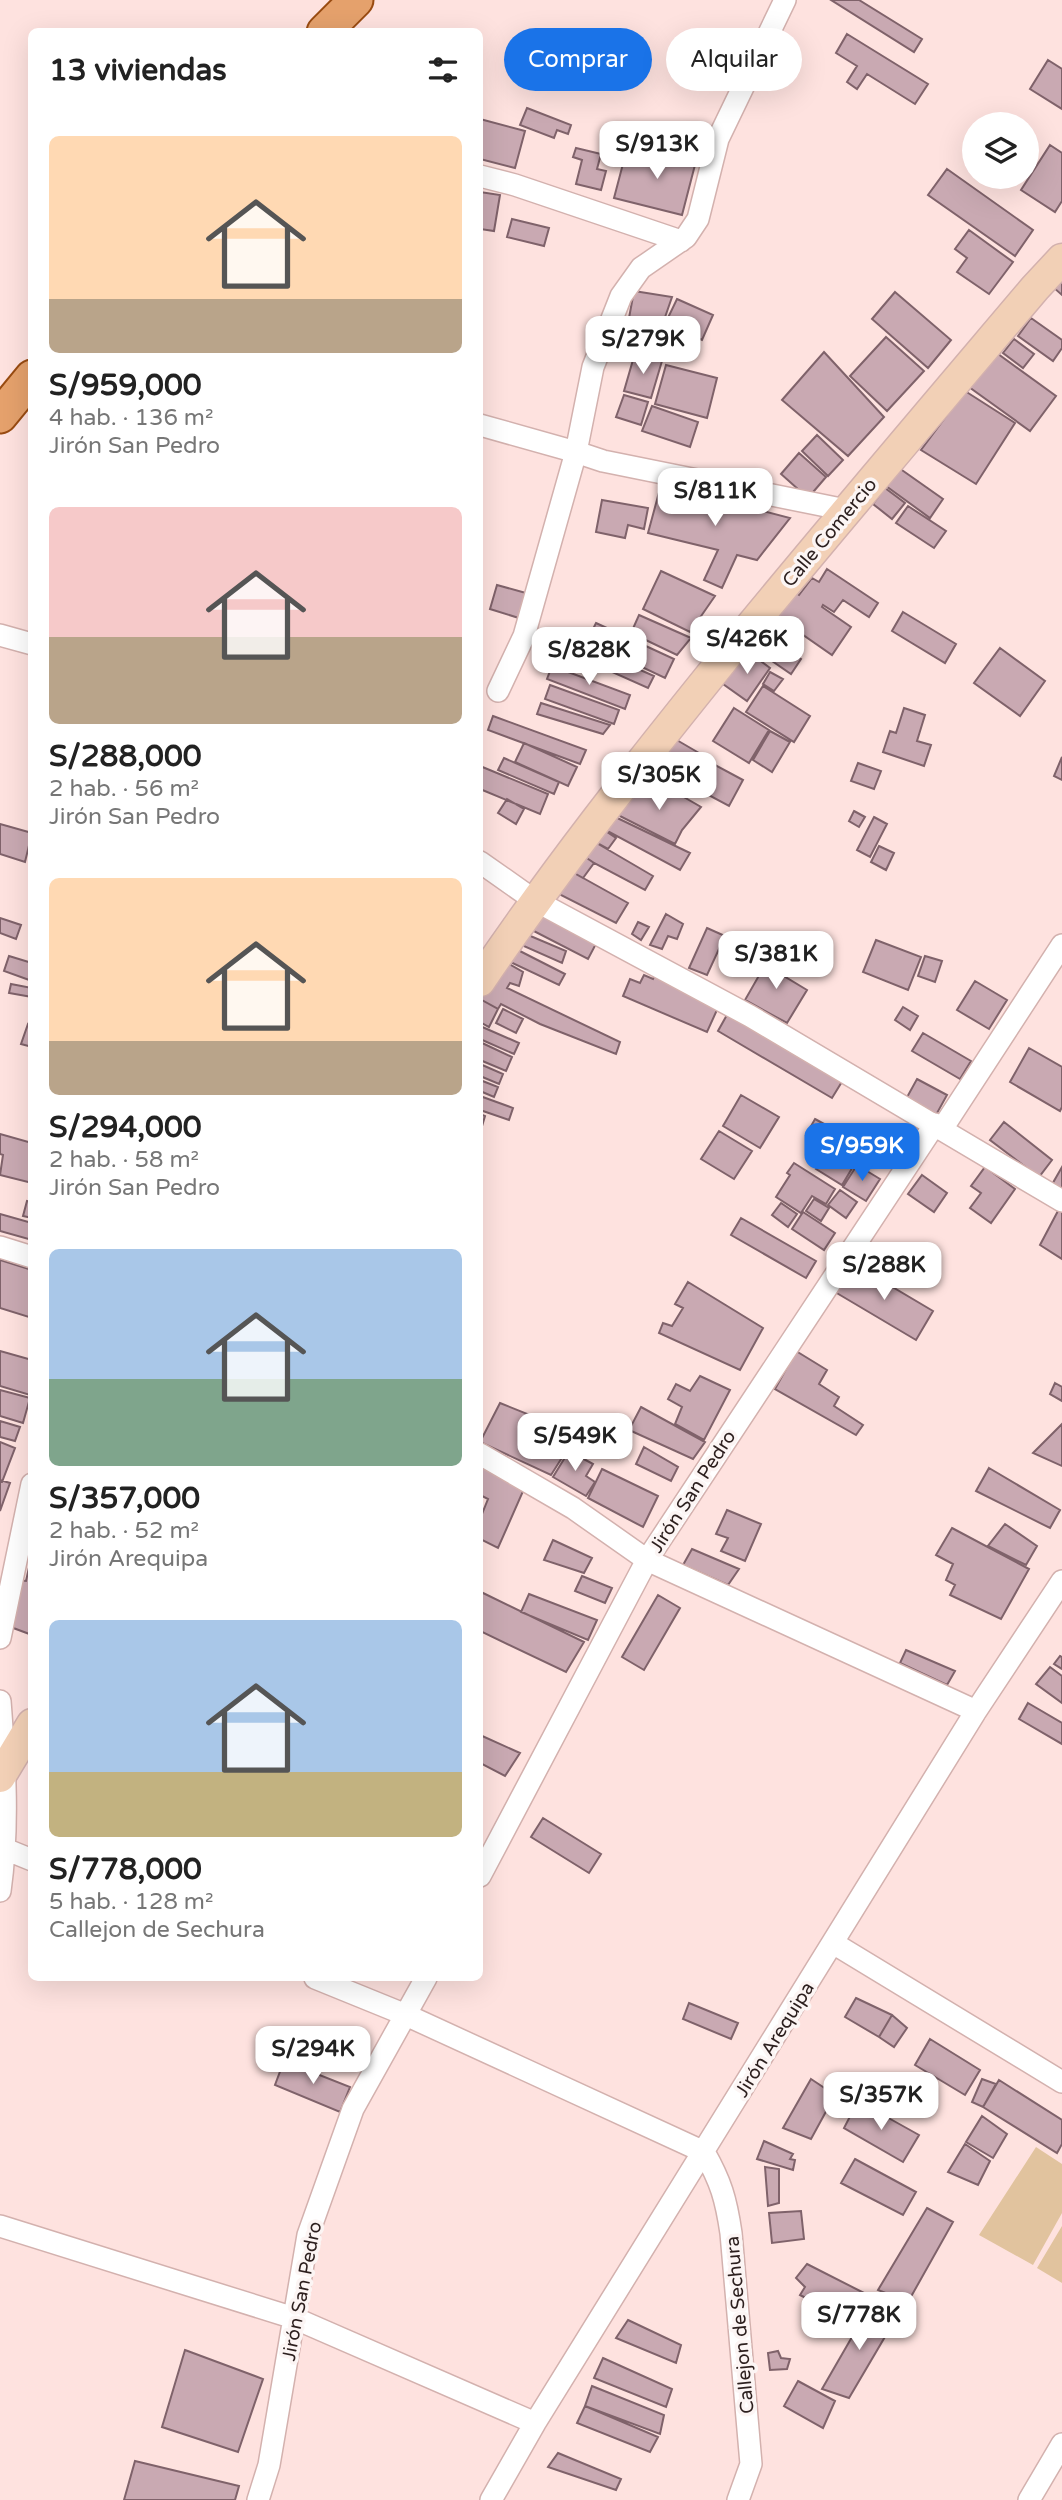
<!DOCTYPE html>
<html lang="es">
<meta charset="utf-8">
<style>
:root{--surface:#fff;--page:#f2f2f2;--text:#222;--muted:#767676;--accent:#1a73e8}
body{margin:0;font-family:"Varela Round",sans-serif;background:var(--page);color:var(--text);height:100vh;display:flex;flex-direction:column;font-size:26px;white-space:nowrap}
*{box-sizing:border-box;margin:0}
p{font-size:23px;color:var(--muted)}
.icon{flex:none;width:38px;height:38px;fill:none;stroke:currentColor;stroke-width:2;stroke-linecap:round;stroke-linejoin:round}
.map{position:relative;flex:1;overflow:hidden}
.details{position:absolute;left:28px;top:28px;width:455px;height:1953px;display:flex;flex-direction:column;background:var(--surface);border-radius:10px;box-shadow:0 7px 28px #0002}
.details>*{flex:none}
.top-card{position:absolute;left:504px;top:28px;width:452px;height:63px;display:flex;gap:14px}
.tools{position:absolute;left:962px;top:112px;display:grid;gap:14px}
.tools a{display:grid;place-items:center;width:77px;height:77px;border-radius:50%;background:var(--surface);box-shadow:0 7px 28px #0002;font-size:35px}
.price{position:absolute;translate:-50% -60px;padding:0 16px;border-radius:14px;background:#fff;color:#222;font-size:23px;line-height:46px;filter:drop-shadow(0 2px 4px #0008)}
.price::after{content:'';position:absolute;left:50%;top:42px;width:21px;height:16px;margin-left:-10px;background:inherit;clip-path:polygon(0 0,100% 0,50% 100%)}
.price.on{background:var(--accent);color:#fff}
ul{padding:0;list-style:none}
li{display:grid;align-content:center;gap:14px;height:371px;padding:0 21px}
li span{display:grid;place-items:center;height:217px;border-radius:10px;color:#555}
li>.icon{margin-inline-start:auto}
span .icon{width:126px;height:126px;fill:#fffc;stroke-width:1}
li b{font-size:30px}
h2{display:flex;justify-content:space-between;align-items:center;height:84px;padding:0 21px;font-size:30px}
.chip{padding:0 24px;border-radius:32px;background:var(--surface);box-shadow:0 7px 28px #0002;font-size:24px;line-height:63px}
.chip.on{background:var(--accent);color:#fff}
.map>svg:first-child{display:block}
.green{fill:#e1c39e}
.building{fill:#c9a9b2;stroke:#7f626a;stroke-width:2}
.lines{fill:none;stroke-linecap:round;stroke-linejoin:round}
.street-casing{stroke:#d3b1ae;stroke-width:24}
.secondary-casing{stroke:#d3b1ae;stroke-width:33}
.primary-casing{stroke:#994b11;stroke-width:37}
.street{stroke:#fff;stroke-width:21}
.secondary{stroke:#f2d0b6;stroke-width:30}
.primary{stroke:#e5a16c;stroke-width:33}
.labels{text-anchor:middle;stroke-width:7;stroke-linejoin:round;paint-order:stroke}
.street-label{font-size:19px;fill:#2c1f1e;stroke:#fcf5f4}
</style>
<div class="map">
<svg width="1062" height="2500" viewBox="0 0 1062 2500">
<rect width="100%" height="100%" fill="#fee2df"/>
<path class="green" d="M1036,2147L1062,2164V2213L1033,2265L979,2235Z
M1062,2226V2283L1037,2268Z"/>
<path class="building" d="M831,0H859L922,39L914,52Z
M847,34L928,84L915,104L867,74L857,89L847,82L857,66L836,53Z
M1048,60L1062,69V109L1030,89Z
M527,108L571,125L568,134L557,130L554,138L520,125Z
M480,119L525,131L515,168L480,159Z
M1050,145L1062,153V201L1055,212L1021,190Z
M644,147L696,161L682,215L614,198L624,160L639,164Z
M576,148L601,154L597,169L606,171L601,190L576,184L582,160L573,157Z
M947,169L1033,230L1015,256L928,195Z
M480,192L500,195L494,231L480,229Z
M512,219L549,228L544,246L507,237Z
M969,230L1013,262L989,294L957,272L967,258L955,249Z
M1062,276V295L1053,287Z
M634,291L672,297L663,323L629,318Z
M895,292L951,340L928,368L872,319Z
M677,299L713,315L702,340L665,324Z
M1031,318L1062,340V348L1053,361L1018,336Z
M638,333L669,341L665,358L634,351Z
M886,337L924,371L887,411L850,376Z
M1014,339L1034,354L1023,368L1003,353Z
M994,351L1056,396L1030,431L969,387Z
M824,352L884,417L848,456L782,400Z
M635,353L662,361L651,398L624,391Z
M666,365L717,378L707,418L655,404Z
M965,391L1015,423L976,484L921,450Z
M624,395L648,402L641,425L616,417Z
M652,406L698,422L690,447L642,431Z
M817,435L843,460L828,476L802,451Z
M799,453L826,477L808,498L781,474Z
M899,468L943,499L930,518L886,486Z
M661,485L790,518L757,560L737,555L722,588L704,580L718,550L648,533Z
M885,488L905,503L892,519L873,504Z
M602,500L648,508L644,529L628,525L625,538L596,532Z
M908,506L946,531L934,548L896,523Z
M827,569L878,603L869,617L843,600L834,612L823,605L822,607L851,627L832,655L803,635L799,641L772,622L793,591L799,595L812,578L819,582Z
M661,571L715,596L690,632L643,609Z
M497,585L533,595L525,620L490,609Z
M903,612L956,644L945,663L892,631Z
M639,615L691,638L677,655L631,633Z
M596,623L674,659L665,678L587,641Z
M763,633L801,659L791,674L753,648Z
M579,643L654,676L648,688L574,655Z
M1000,648L1045,681L1020,716L974,683Z
M747,651L770,668L747,701L723,684Z
M552,666L630,695L625,709L547,679Z
M770,672L783,679L774,691L763,684Z
M550,685L619,710L614,724L545,699Z
M763,686L810,716L794,742L746,712Z
M541,703L610,725L603,734L537,714Z
M734,708L769,730L749,763L713,741Z
M904,708L925,715L917,741L931,745L924,766L883,752L890,731L896,733Z
M493,716L586,750L580,764L488,730Z
M770,731L790,742L772,772L753,760Z
M675,739L699,753L686,773L663,758Z
M524,743L577,767L568,786L515,762Z
M1062,757V780L1054,776Z
M504,758L559,782L554,794L498,770Z
M702,758L743,780L729,806L688,784Z
M648,760L688,784L680,795L640,771Z
M858,763L881,771L874,789L851,781Z
M480,766L548,794L540,814L480,789Z
M656,781L701,807L682,830L675,844L610,811L634,793L644,796Z
M507,799L524,809L516,824L498,813Z
M854,811L865,817L859,827L849,821Z
M609,814L690,853L680,870L598,826Z
M874,817L887,824L870,857L857,850Z
M0,824L32,833L25,862L0,854Z
M598,826L616,838L608,849L588,838Z
M588,838L653,876L645,890L594,863L578,852Z
M879,846L894,853L886,870L871,862Z
M578,852L594,863L583,878L567,869Z
M567,869L628,903L616,923L551,890Z
M536,908L598,940L588,959L526,927Z
M666,914L683,924L677,939L668,936L662,949L650,945Z
M0,918L21,925L16,939L0,933Z
M638,922L649,927L641,940L632,934Z
M707,928L725,936L707,975L689,968Z
M521,932L566,951L562,963L517,943Z
M876,940L921,957L908,990L863,972Z
M510,946L565,974L559,985L504,959Z
M773,951L785,961L779,973L807,990L787,1023L745,1000Z
M9,956L32,963V981L4,971Z
M925,956L942,961L935,982L918,976Z
M502,960L523,972L519,986L510,983L507,988L620,1042L616,1054L540,1024L501,1004L498,1009L480,999V986Z
M656,973L721,1001L707,1032L623,996L630,979L640,983L644,975L653,979Z
M975,981L1007,1000L989,1029L957,1010Z
M11,984L32,988V997L9,993Z
M480,999L498,1009L489,1027L480,1022Z
M903,1007L918,1016L910,1030L895,1020Z
M503,1009L523,1019L516,1033L496,1023Z
M728,1013L843,1080L832,1098L718,1031Z
M28,1024L32,1026V1047L21,1044Z
M480,1026L519,1043L514,1054L480,1039Z
M923,1033L971,1061L960,1079L912,1051Z
M480,1042L512,1057L506,1071L480,1060Z
M1029,1048L1062,1067V1107L1060,1111L1010,1082Z
M480,1064L503,1074L499,1084L480,1076Z
M917,1079L947,1095L936,1115L906,1099Z
M480,1080L498,1087L494,1097L480,1091Z
M741,1095L779,1117L760,1148L723,1126Z
M480,1096L513,1108L509,1120L480,1110Z
M480,1114L485,1116L480,1133Z
M815,1119L835,1130L826,1146L806,1135Z
M1004,1122L1052,1160L1039,1177L990,1140Z
M719,1131L752,1151L734,1179L701,1159Z
M0,1134L32,1143V1183L0,1175L3,1155L0,1154Z
M828,1150L854,1165L842,1185L816,1169Z
M794,1163L835,1189L826,1204L812,1196L801,1213L776,1197L790,1175L787,1173Z
M857,1165L880,1179L866,1201L843,1187Z
M985,1167L1015,1189L991,1223L970,1208L981,1193L971,1186Z
M1062,1167V1195L1050,1188Z
M922,1175L947,1193L934,1212L908,1194Z
M840,1190L857,1202L846,1218L828,1205Z
M814,1199L829,1208L821,1221L806,1211Z
M27,1201L32,1202V1218L23,1216Z
M781,1203L797,1214L788,1227L772,1215Z
M1059,1209L1062,1211V1259L1040,1245Z
M803,1212L835,1233L824,1250L792,1229Z
M0,1214L32,1223V1240L0,1231Z
M741,1218L816,1261L806,1278L731,1235Z
M0,1260L32,1270V1318L0,1308Z
M852,1263L933,1311L916,1340L835,1292Z
M688,1282L763,1328L740,1370L659,1333L663,1323L672,1326L683,1308L675,1304Z
M0,1351L32,1360L30,1395L0,1386Z
M796,1351L827,1370L819,1384L839,1397L834,1406L863,1425L856,1435L775,1389Z
M700,1376L730,1390L704,1440L675,1424L682,1407L668,1399L676,1384L690,1391Z
M1055,1383L1062,1387V1401L1050,1394Z
M0,1390L30,1398L23,1423L0,1416Z
M500,1403L577,1434L551,1475L480,1442Z
M641,1407L705,1442L693,1459L629,1430Z
M0,1421L20,1427L15,1441L0,1437Z
M1062,1424V1466L1033,1453Z
M0,1442L15,1448L2,1482H0Z
M644,1447L678,1467L671,1481L636,1464Z
M569,1451L593,1464L586,1476L595,1482L586,1496L553,1477Z
M480,1462L524,1489L498,1548L480,1539V1519L488,1499L480,1495Z
M989,1468L1060,1510L1050,1528L976,1491Z
M602,1469L658,1496L643,1527L588,1498Z
M0,1480L10,1483L0,1511Z
M727,1510L761,1524L745,1561L721,1551L728,1538L716,1534Z
M1005,1524L1037,1546L1026,1565L988,1546Z
M952,1528L1029,1569L1001,1619L950,1595L955,1585L946,1580L953,1564L936,1555Z
M553,1540L592,1558L584,1573L544,1560Z
M692,1549L739,1569L728,1585L683,1565Z
M32,1554V1635L8,1626L18,1580L26,1581Z
M582,1576L612,1588L605,1603L575,1591Z
M481,1592L584,1642L566,1672L480,1631Z
M529,1594L597,1620L588,1640L521,1612Z
M658,1595L680,1608L644,1670L622,1657Z
M906,1650L955,1671L947,1685L900,1663Z
M1060,1656L1062,1657V1669L1054,1664Z
M1050,1667L1062,1676V1703L1036,1684Z
M1028,1703L1062,1723V1744L1019,1719Z
M480,1735L520,1753L505,1776L480,1763Z
M543,1818L601,1854L589,1873L531,1837Z
M856,1998L892,2015L879,2037L845,2017Z
M689,2003L738,2023L731,2039L683,2019Z
M892,2015L907,2028L894,2047L879,2037Z
M930,2039L980,2070L965,2095L915,2065Z
M284,2061L350,2087L340,2112L275,2085Z
M811,2079L835,2095L811,2139L783,2128Z
M982,2079L996,2084L983,2107L972,2102Z
M999,2080L1062,2120V2144L1057,2153L983,2107Z
M858,2101L919,2135L903,2162L844,2128Z
M982,2116L1007,2134L993,2158L966,2142Z
M764,2141L793,2154L790,2159L795,2160L793,2170L757,2159Z
M965,2144L990,2161L978,2185L948,2172Z
M855,2159L916,2192L903,2215L841,2183Z
M765,2167L779,2169V2203L768,2206Z
M927,2208L953,2222L908,2302L878,2290Z
M801,2211L804,2239L772,2243L769,2213Z
M807,2264L868,2295L852,2322L800,2295L805,2287L796,2278Z
M871,2304L896,2318L849,2398L822,2389Z
M628,2320L681,2345L676,2363L616,2338Z
M185,2350L263,2379L238,2452L162,2427Z
M778,2351L781,2358L790,2359L787,2369L770,2370L768,2353Z
M603,2358L672,2389L666,2407L594,2378Z
M798,2381L835,2401L823,2428L784,2406Z
M592,2386L664,2415L660,2434L585,2406Z
M585,2406L658,2437L650,2452L577,2423Z
M558,2453L621,2479L616,2490L548,2467Z
M135,2461L239,2486L235,2500H124Z"/>
<g class="lines">
<g class="street-casing">
<path id="street" d="M785,0L718,139L698,219L686,237L641,268L621,296L593,367L576,452L603,461L846,510
M480,176L515,185L681,241
M480,425L576,452L524,636L498,691
M0,635L32,644
M480,862L534,900L750,1016L1062,1201
M942,1129L1062,945
M0,1247L32,1257
M480,1454L573,1508L647,1560L976,1711
M0,1638L32,1484
M0,1701C5,1765 9,1827 0,1891
M0,1847L32,1860
M480,1876L647,1560L935,1124
M833,1943L1062,2082
M315,1978L406,2015L704,2152C721,2182 726,2199 731,2233L751,2464L738,2500
M0,2226L294,2318L535,2423
M258,2500L269,2465L308,2235L353,2109L426,1978
M491,2500L535,2423L976,1711L1062,1581
M1029,2500L1062,2444"/>
</g>
<g class="secondary-casing">
<path id="secondary" d="M480,981C555,870 638,765 722,661C825,535 930,412 1035,288L1062,259
M0,1777L32,1724"/>
</g>
<g class="primary-casing">
<path id="primary" d="M324,32L356,0
M0,416L32,377"/>
</g>
<use href="#street" class="street"/>
<use href="#secondary" class="secondary"/>
<use href="#primary" class="primary"/>
</g>
<g class="labels">
<g class="street-label">
<text transform="translate(829 532) rotate(-50)" y="7">Calle Comercio</text>
<text transform="translate(692 1491) rotate(-57)" y="7">Jirón San Pedro</text>
<text transform="translate(774 2039) rotate(-58)" y="7">Jirón Arequipa</text>
<text transform="translate(301 2291) rotate(-79)" y="7">Jirón San Pedro</text>
<text transform="translate(739 2325) rotate(-95)" y="7">Callejon de Sechura</text>
</g>
</g>
</svg>
<div class="tools">
<a><svg class="icon" aria-label="layers" viewBox="0 0 24 24"><path d="M12 4l9 5-9 5-9-5zM3 14l9 5 9-5"/></svg></a>
</div>
<b class="price" style="left:657px;top:181px">S/913K</b>
<b class="price" style="left:643px;top:376px">S/279K</b>
<b class="price" style="left:715px;top:528px">S/811K</b>
<b class="price" style="left:747px;top:676px">S/426K</b>
<b class="price" style="left:589px;top:687px">S/828K</b>
<b class="price" style="left:659px;top:812px">S/305K</b>
<b class="price" style="left:776px;top:991px">S/381K</b>
<b class="price on" style="left:862px;top:1183px">S/959K</b>
<b class="price" style="left:884px;top:1302px">S/288K</b>
<b class="price" style="left:575px;top:1473px">S/549K</b>
<b class="price" style="left:313px;top:2086px">S/294K</b>
<b class="price" style="left:881px;top:2132px">S/357K</b>
<b class="price" style="left:859px;top:2352px">S/778K</b>
<div class="top-card">
<a class="chip on">Comprar</a>
<a class="chip">Alquilar</a>
</div>
<section class="details">
<h2>13 viviendas<svg class="icon" aria-label="filters" viewBox="0 0 24 24"><path d="M4 7h16M4 17h16"/><circle cx="9" cy="7" r="2"/><circle cx="15" cy="17" r="2"/></svg></h2>
<ul>
<li><span style="background:linear-gradient(#ffd9b3 75%,#b9a48a 0)"><svg class="icon" aria-label="home" viewBox="0 0 24 24"><path d="M3 11l9-7 9 7M6 9v11h12V9"/></svg></span><div><b>S/959,000</b><p>4 hab. · 136 m²</p><p>Jirón San Pedro</p></div></li>
<li><span style="background:linear-gradient(#f6c9c9 60%,#b9a48a 0)"><svg class="icon" aria-label="home" viewBox="0 0 24 24"><path d="M3 11l9-7 9 7M6 9v11h12V9"/></svg></span><div><b>S/288,000</b><p>2 hab. · 56 m²</p><p>Jirón San Pedro</p></div></li>
<li><span style="background:linear-gradient(#ffd9b3 75%,#b9a48a 0)"><svg class="icon" aria-label="home" viewBox="0 0 24 24"><path d="M3 11l9-7 9 7M6 9v11h12V9"/></svg></span><div><b>S/294,000</b><p>2 hab. · 58 m²</p><p>Jirón San Pedro</p></div></li>
<li><span style="background:linear-gradient(#a9c7e8 60%,#7fa58c 0)"><svg class="icon" aria-label="home" viewBox="0 0 24 24"><path d="M3 11l9-7 9 7M6 9v11h12V9"/></svg></span><div><b>S/357,000</b><p>2 hab. · 52 m²</p><p>Jirón Arequipa</p></div></li>
<li><span style="background:linear-gradient(#a9c7e8 70%,#c2b280 0)"><svg class="icon" aria-label="home" viewBox="0 0 24 24"><path d="M3 11l9-7 9 7M6 9v11h12V9"/></svg></span><div><b>S/778,000</b><p>5 hab. · 128 m²</p><p>Callejon de Sechura</p></div></li>
</ul>
</section>
</div>
